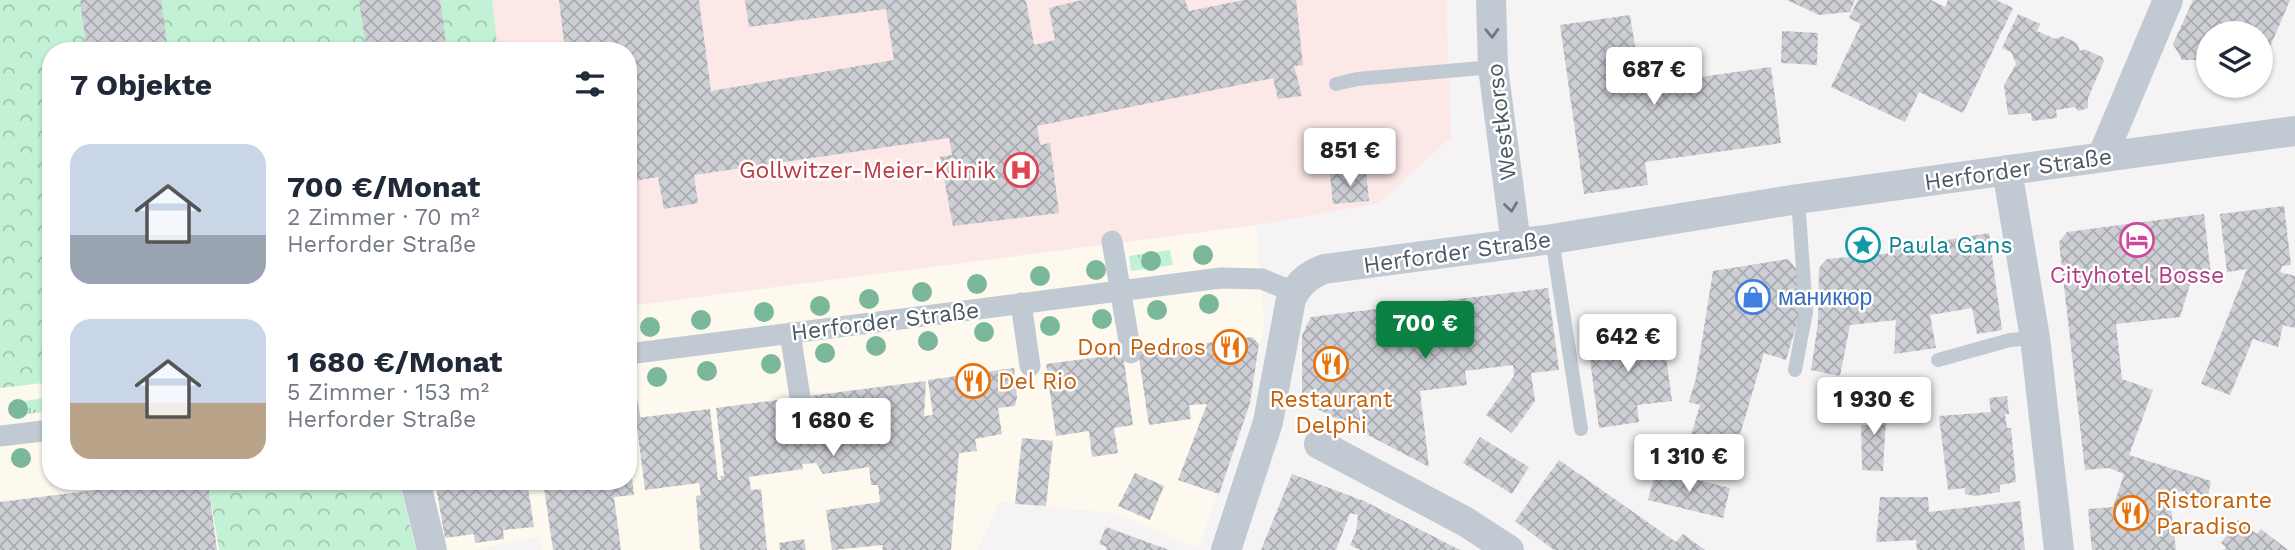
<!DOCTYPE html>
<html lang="de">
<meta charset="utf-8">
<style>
:root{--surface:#fff;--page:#f6f6f7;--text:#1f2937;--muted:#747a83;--accent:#0b8043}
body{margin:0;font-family:"Work Sans",sans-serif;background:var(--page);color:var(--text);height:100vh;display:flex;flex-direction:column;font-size:26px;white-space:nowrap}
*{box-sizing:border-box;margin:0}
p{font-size:23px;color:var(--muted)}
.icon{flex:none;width:38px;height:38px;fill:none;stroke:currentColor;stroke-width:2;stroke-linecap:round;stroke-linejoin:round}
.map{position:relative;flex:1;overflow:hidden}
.drawer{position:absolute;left:42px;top:42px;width:595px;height:448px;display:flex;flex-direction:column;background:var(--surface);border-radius:28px;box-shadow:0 2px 5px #0004}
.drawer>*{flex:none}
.buttons{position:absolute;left:2196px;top:21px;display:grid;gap:14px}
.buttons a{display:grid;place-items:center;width:77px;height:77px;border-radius:50%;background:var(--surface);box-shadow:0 2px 5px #0004;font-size:35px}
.price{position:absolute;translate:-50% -60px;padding:0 16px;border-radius:7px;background:#fff;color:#222;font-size:23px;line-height:46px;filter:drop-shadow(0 2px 4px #0008)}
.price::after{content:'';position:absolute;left:50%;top:42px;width:21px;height:16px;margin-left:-10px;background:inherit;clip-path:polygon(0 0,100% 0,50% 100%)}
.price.current{background:var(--accent);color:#fff}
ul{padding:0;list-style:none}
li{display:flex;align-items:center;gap:21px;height:175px;padding:0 28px}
li span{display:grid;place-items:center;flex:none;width:196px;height:140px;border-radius:21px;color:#555}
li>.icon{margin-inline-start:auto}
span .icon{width:84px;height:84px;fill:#fffc;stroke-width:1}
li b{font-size:30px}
h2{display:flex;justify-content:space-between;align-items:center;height:84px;padding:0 28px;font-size:30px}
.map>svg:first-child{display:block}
.commercial{fill:#fdf9ef}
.medical{fill:#fce8e6}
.grass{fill:url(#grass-tufts)}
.park{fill:url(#park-crowns)}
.building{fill:url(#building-cross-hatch)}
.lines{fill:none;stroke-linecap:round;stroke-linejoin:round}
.service{stroke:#c1cad2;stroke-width:14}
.pedestrian{stroke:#c1cad2;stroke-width:21}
.minor{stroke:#c1cad2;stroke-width:30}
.tree{fill:#7bb799}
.oneway{stroke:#6e7983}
.labels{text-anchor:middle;stroke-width:5;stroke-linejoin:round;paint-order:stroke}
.street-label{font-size:23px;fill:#4a5661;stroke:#fff}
.health-label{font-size:23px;fill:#be3a42;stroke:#fff;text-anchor:end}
.culture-label{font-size:23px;fill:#0d838f;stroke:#fff;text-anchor:start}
.hotel-label{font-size:23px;fill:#b23c85;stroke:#fff}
.shop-label{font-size:23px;fill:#366cbe;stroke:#fff;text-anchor:start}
.food-label{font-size:23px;fill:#c56008;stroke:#fff;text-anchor:start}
</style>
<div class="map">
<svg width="2295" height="550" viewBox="0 0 2295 550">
<defs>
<pattern id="grass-tufts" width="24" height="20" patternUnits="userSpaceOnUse" patternTransform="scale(1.75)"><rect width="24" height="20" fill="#c3f1d5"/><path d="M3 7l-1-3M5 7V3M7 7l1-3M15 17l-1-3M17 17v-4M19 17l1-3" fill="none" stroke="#a0c6b0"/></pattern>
<pattern id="park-crowns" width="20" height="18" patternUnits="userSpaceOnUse" patternTransform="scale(1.75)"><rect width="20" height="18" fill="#c3f1d5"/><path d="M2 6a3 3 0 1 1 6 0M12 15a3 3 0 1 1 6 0" fill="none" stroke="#a0c6b0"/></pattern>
<pattern id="building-cross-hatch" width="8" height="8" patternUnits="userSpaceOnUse" patternTransform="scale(1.75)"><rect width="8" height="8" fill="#cdcfd5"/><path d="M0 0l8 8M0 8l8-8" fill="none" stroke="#a8abb0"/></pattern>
</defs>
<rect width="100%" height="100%" fill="#f5f3f3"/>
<path class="commercial" d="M1256,225L1264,324L1250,403L1198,548L1114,513L999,502L978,550H542L540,536L475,550H416L400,481H628V306Z
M51,382V481H210L220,550H0V388Z"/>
<path class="medical" d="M492,0H1446L1451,137L1379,203L1256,225L628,306V51H498Z"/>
<path class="grass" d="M1170,250L1173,265L1131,271L1129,256Z
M51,397V411L11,416L9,403Z"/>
<path class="park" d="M0,0H492L498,51H51V382L0,388Z
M208,481H265L269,485L295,481H399L416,550H219Z"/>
<path class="building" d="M80,0H161L168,51H87Z
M359,0H440L447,51H367Z
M559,0H699L711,91L894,60L886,9L749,27L745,0H1026L1034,45L1055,40L1049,8L1082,0H1185L1189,11L1244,0H1296L1303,65L1294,66L1302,96L1278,99L1273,78L1037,126L1040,145L1050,143L1059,213L953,226L940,157L952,155L949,138L694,175L698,203L664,209L658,177L628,182V51H565Z
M1787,0H1855L1850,12L1819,15Z
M1858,0H1931L1945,7L1948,0H1996L2013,8L1963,113L1919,92L1905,122L1831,87L1861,24L1849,18Z
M2193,0H2290L2264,61H2261V33H2208V60H2182L2173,44Z
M2018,14L2040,24L2037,31L2055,39L2062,36L2077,43L2080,51L2084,49L2102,57L2104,61L2088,98V108L2078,111L2075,107L2056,110L2057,118L2032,121L2031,113L2008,115L2004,85L2016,64L2011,52L2002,48Z
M1630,15L1638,66L1677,60L1680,80L1771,67L1781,143L1645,162L1648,185L1584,194L1560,25Z
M1782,31L1818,33L1817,65L1781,63Z
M1366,171L1369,201L1333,204L1330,174Z
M2284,206L2291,265L2282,266L2280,272L2295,276V328L2283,325L2278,347L2253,339L2230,395L2201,384L2247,269L2227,272L2220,214Z
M2204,214L2212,284L2191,281L2180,317L2116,324L2122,379L2153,390L2129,455L2211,481L2205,510L2187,504L2185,491L2169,493L2176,550H2092L2088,509L2113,507L2124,474L2109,468L2085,470L2059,242L2067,232Z
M1989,233L2002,330L1977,334L1972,308L1930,315L1936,348L1894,354L1896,320L1850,325L1840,376L1811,370L1818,323L1819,268L1827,259L1893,253V249Z
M1788,259L1799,272L1800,313L1786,360L1764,353L1735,452L1690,439L1700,405L1689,402L1696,378L1713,271Z
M1548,288L1559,370L1531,373L1535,401L1512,433L1486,415L1514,376L1513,365L1465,371L1467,385L1420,391L1429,467L1366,434L1361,403L1357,402L1361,422L1357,429L1302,401V335L1311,317Z
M1641,323L1642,337L1663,334L1672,401L1637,405L1639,422L1599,428L1588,344L1608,341L1606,327Z
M1252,337L1259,344L1250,403L1219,494L1178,480L1207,404L1189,405L1191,419L1149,425L1138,352Z
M1123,354L1133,425L1114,428L1118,453L1092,457L1089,431L1056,436L1046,364Z
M1014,368L1017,397L1015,406L998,408L1002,434L975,439L977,451L959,453L951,550H882L883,545L832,550L826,510L880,502L878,485H871L869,467L823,474L816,463L802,464L803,469L749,477L751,490L761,489L767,550H700L696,496L701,495L699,483L645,490L636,418L710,409L718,480H721L720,476H724L716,408L926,381L924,416L933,415L928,380Z
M2007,396L2009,414H2005L2007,428H2011L2016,482L2000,485V492L1975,496L1965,494V488L1948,490L1939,416L1991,412L1989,398Z
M1871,397L1887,399L1883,471L1862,470L1861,425H1869Z
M1480,437L1529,467L1512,494L1463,463Z
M1022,438L1053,441L1046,506L1015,504Z
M1559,460L1676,542L1683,534L1705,550H1554L1515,521Z
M630,462L634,495L614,497L621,550H553L543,481H628Z
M1656,470L1730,488L1723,518L1648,500Z
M1135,473L1164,486L1150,520L1118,506Z
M1292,474L1364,501L1460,550H1360L1350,545L1356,532L1358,515L1350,513L1336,550H1261Z
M167,481H208L217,550H0V502Z
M435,481H527L534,527L503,530L504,539L475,543L474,534L445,538Z
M1880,497H1928L1929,512L2020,501L2025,550H1917L1916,540L1876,542Z
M2238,520L2257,534L2261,529L2288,550H2224L2226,547L2221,543Z
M1106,527L1169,550H1106L1107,547L1099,544Z
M804,539L806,550H780L779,543Z"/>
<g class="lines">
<path class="service" d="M1336,84L1357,79L1493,67
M1552,239L1581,429
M1938,360L2010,340L2035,338
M1795,370L1806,312L1798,199"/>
<path class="pedestrian" d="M1112,241L1131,353
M1021,303L1030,366
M790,333L800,397
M628,354L1221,278L1262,279L1294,292
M628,406L630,419
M0,436L51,430"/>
<path class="minor" d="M1491,0L1493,67L1516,244
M2102,157L2168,0
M2007,170L2035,338L2059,550
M1319,444L1466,522L1509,550
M416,485L432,550
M1226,550L1268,422L1291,299C1299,283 1307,276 1324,269L1552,239L1798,199L2295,131"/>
</g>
<g class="tree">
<circle cx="1203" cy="255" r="10"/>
<circle cx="1151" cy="261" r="10"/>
<circle cx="1096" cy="270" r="10"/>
<circle cx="1040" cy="276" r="10"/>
<circle cx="977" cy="284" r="10"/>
<circle cx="922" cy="292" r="10"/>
<circle cx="869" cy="299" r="10"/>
<circle cx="1209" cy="304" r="10"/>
<circle cx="820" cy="306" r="10"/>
<circle cx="1157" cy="310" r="10"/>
<circle cx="764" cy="312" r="10"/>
<circle cx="1102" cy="319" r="10"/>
<circle cx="701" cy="320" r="10"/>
<circle cx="1050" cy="326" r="10"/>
<circle cx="650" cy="327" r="10"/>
<circle cx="984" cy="332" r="10"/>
<circle cx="928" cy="341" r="10"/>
<circle cx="876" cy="346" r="10"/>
<circle cx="825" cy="353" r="10"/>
<circle cx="771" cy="364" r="10"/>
<circle cx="707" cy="371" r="10"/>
<circle cx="657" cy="377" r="10"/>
<circle cx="18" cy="409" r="10"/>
<circle cx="21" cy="458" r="10"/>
</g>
<defs><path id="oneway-chevron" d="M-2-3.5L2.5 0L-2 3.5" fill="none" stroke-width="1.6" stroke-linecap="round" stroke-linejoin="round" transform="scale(1.75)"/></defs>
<g class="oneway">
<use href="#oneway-chevron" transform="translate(1492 33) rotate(88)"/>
<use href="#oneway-chevron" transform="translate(1511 207) rotate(82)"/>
</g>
<defs>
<g id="hospital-ring" transform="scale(1.75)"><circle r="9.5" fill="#fff" stroke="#e0444e" stroke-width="1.5"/><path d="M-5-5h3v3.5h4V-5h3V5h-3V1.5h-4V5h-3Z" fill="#e0444e"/></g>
<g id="hotel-ring" transform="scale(1.75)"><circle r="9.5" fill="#fff" stroke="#d1479c" stroke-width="1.5"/><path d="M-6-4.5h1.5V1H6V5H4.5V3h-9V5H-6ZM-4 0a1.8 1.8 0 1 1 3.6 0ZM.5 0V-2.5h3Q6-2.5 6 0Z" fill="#d1479c"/></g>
<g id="sight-ring" transform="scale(1.75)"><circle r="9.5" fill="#fff" stroke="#0f9aa8" stroke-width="1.5"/><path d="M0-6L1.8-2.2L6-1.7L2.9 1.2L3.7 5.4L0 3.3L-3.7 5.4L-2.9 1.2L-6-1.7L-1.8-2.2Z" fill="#0f9aa8"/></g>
<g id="shop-ring" transform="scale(1.75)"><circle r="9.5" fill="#fff" stroke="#3f7fe0" stroke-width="1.5"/><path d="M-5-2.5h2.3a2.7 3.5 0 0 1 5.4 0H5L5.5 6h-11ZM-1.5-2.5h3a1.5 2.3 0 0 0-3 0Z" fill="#3f7fe0"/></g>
<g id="restaurant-ring" transform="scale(1.75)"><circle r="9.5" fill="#fff" stroke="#e8710a" stroke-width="1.5"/><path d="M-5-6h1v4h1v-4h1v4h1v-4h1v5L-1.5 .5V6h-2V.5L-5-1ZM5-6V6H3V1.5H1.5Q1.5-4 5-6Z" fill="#e8710a"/></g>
</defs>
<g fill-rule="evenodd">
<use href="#hospital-ring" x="1021" y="170"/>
<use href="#hotel-ring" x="2137" y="240"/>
<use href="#sight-ring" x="1863" y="245"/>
<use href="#shop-ring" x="1753" y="297"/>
<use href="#restaurant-ring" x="1230" y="347"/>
<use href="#restaurant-ring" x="1331" y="364"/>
<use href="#restaurant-ring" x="973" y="381"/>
<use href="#restaurant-ring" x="2131" y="513"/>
</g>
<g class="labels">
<g class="street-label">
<text transform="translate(1501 122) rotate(-97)" y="8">Westkorso</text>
<text transform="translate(2018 169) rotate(-8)" y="8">Herforder Straße</text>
<text transform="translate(1457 252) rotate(-8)" y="8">Herforder Straße</text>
<text transform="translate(885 321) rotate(-7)" y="8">Herforder Straße</text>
</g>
<g class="health-label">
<text x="996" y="178">Gollwitzer-Meier-Klinik</text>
</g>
<g class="culture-label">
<text x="1888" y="253">Paula Gans</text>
</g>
<g class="hotel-label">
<text x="2137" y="283">Cityhotel Bosse</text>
</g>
<g class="shop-label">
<text x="1778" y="305">маникюр</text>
</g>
<g class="food-label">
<text x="1206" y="355" text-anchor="end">Don Pedros</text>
<text x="998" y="389">Del Rio</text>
<text x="1331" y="407" text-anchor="middle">Restaurant<tspan x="1331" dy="26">Delphi</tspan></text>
<text x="2156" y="508">Ristorante<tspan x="2156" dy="26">Paradiso</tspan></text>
</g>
</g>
</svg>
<div class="buttons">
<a><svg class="icon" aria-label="layers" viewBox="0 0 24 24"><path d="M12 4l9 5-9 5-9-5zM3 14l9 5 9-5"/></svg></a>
</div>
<b class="price" style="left:1654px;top:107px">687 €</b>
<b class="price" style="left:1350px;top:188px">851 €</b>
<b class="price current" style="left:1425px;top:361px">700 €</b>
<b class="price" style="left:1628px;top:374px">642 €</b>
<b class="price" style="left:1874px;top:437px">1 930 €</b>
<b class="price" style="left:833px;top:458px">1 680 €</b>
<b class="price" style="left:1689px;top:494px">1 310 €</b>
<section class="drawer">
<h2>7 Objekte<svg class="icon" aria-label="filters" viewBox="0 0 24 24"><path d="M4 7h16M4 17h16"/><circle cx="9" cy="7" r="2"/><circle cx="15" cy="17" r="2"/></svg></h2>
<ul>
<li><span style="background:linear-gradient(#c9d6e8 65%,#9aa5b1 0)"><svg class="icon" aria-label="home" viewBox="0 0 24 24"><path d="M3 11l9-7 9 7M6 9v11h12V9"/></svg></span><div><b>700 €/Monat</b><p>2 Zimmer · 70 m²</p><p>Herforder Straße</p></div></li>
<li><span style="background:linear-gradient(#c9d6e8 60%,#b9a48a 0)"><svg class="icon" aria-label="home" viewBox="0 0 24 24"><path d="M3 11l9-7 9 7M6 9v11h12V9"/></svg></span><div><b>1 680 €/Monat</b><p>5 Zimmer · 153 m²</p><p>Herforder Straße</p></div></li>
</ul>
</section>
</div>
